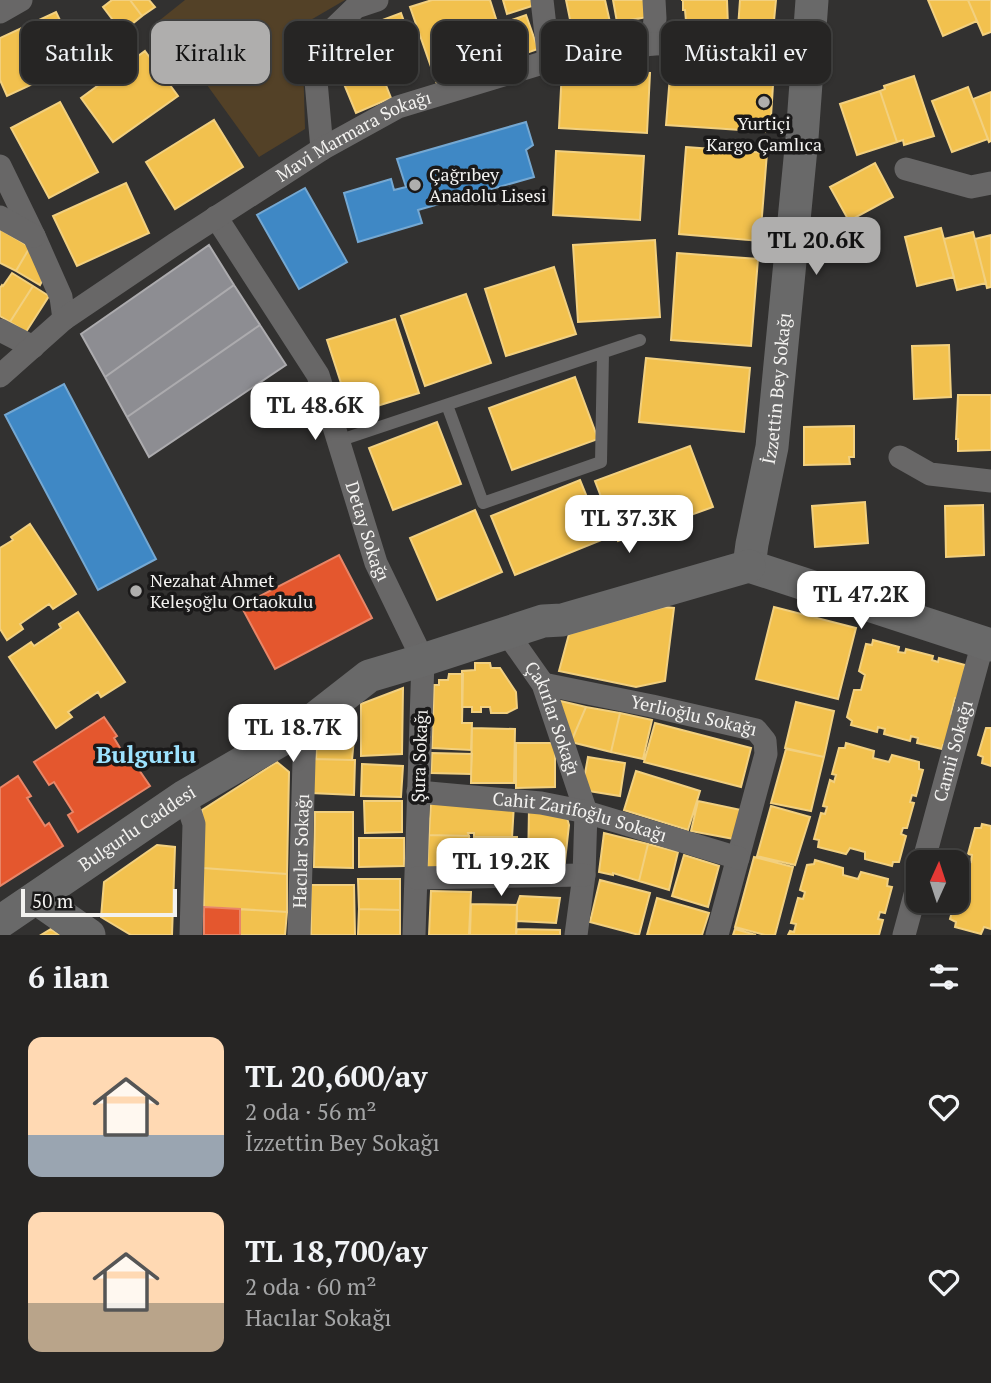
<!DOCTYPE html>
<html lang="tr">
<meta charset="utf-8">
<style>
:root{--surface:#262524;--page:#2e2d2c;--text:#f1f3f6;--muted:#a4a5a6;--line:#424241;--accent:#afaead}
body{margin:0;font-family:"PT Serif",serif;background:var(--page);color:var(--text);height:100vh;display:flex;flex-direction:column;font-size:26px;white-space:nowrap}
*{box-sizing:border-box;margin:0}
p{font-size:23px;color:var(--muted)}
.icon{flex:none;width:38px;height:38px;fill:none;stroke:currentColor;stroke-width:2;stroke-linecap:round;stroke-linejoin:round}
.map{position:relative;height:935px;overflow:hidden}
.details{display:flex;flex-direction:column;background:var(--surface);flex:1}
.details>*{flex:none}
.hud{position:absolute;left:21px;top:21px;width:950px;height:63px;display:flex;gap:14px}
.needle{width:46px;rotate:3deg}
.controls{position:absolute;left:906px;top:850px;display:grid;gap:14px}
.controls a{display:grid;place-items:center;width:63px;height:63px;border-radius:14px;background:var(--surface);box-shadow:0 2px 5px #0004,0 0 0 2px var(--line);font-size:35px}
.scale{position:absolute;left:21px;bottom:18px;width:156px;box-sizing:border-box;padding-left:7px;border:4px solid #f3f2f0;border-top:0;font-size:19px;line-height:24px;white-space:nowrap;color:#f3f2f0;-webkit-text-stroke:5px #1a1919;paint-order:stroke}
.price{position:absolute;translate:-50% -60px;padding:0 16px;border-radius:14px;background:#fff;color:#222;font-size:23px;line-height:46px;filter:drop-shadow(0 2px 4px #0008)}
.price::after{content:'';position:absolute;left:50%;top:42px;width:21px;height:16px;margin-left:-10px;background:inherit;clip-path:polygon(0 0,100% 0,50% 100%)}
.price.on{background:var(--accent);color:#111}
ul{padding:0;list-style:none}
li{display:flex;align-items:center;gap:21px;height:175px;padding:0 28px}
li span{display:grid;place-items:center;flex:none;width:196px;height:140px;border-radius:14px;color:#555}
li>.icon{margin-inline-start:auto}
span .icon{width:84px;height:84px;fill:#fffc;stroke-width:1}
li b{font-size:30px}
h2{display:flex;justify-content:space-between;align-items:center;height:84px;padding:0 28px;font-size:30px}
.chip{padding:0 24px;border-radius:14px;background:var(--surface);box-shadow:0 2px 5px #0004,0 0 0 2px var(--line);font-size:24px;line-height:63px}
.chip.on{background:var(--accent);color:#111}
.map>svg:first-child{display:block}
.green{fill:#534127}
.homes{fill:#f2c14e;stroke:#f2d07f;stroke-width:2}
.shops{fill:#e4572e;stroke:#e88668;stroke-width:2}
.schools{fill:#3f88c5;stroke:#75a8d2;stroke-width:2}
.industry{fill:#8d8d92;stroke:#acabae;stroke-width:2}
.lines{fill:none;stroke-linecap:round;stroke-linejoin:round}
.lane{stroke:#686767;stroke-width:12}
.street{stroke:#686767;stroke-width:23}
.secondary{stroke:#696969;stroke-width:33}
.poi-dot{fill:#afaead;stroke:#1a1919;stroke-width:2.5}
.labels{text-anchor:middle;stroke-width:7;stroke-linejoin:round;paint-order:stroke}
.poi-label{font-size:18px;fill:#f3f2f0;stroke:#1a1919;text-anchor:start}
.street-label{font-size:18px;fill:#f3f2f0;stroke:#1a1919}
.district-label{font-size:24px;font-weight:bold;fill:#9de3ff;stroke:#1a1919}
</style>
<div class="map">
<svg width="991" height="935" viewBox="0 0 991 935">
<rect width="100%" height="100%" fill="#323130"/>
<path class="green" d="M185,0H345L302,25L305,129L259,157L160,20Z"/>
<path class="homes" d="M112,0H130L142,16L122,32L103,7Z
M130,0H149L155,7L142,16Z
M432,0H490L498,25L526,15L538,49L437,84L410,7Z
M503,0H540L541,3L507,14Z
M566,0H605L610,22L599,25V28L573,34Z
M613,0H645L648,17L617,22Z
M681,0H727L728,26H696V21H686L685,10H683V0Z
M740,0H776L773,31L738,28Z
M928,0H968L977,21L943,36Z
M968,0H991V32L983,35Z
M56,12L80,62L7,96L0,80V38Z
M401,13L414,49L343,76L329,40Z
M145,51L178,96L113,142L81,98Z
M671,63L774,70L770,132L666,125Z
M562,69L650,73L647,133L559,128Z
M380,70L391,98L356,113L344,84Z
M914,76L934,136L904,145L903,140L897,142L880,91L885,89L884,86Z
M968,87L988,139L952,152L932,101Z
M880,91L897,142L857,155L840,104Z
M991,92V141L989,142L973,99Z
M60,102L98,172L49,198L11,128Z
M214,120L243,167L175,209L146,162Z
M686,147L767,153L760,241L679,234Z
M556,151L644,156L640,220L553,215Z
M875,163L893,197L849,221L830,187Z
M126,183L149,233L77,266L53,216Z
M941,228L954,277L917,286L905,237Z
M0,229L30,247L16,271L0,263Z
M973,232L986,283L957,290L944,239Z
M991,235V287L987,288L975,239Z
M655,240L660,317L578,322L573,245Z
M30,247L45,275L40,285L16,271Z
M677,253L758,259L751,346L671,340Z
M554,267L576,334L506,356L485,289Z
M12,273L33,286L10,322L0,316V288L2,285L3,286Z
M33,286L49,296L26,332L10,322Z
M466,294L491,363L425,386L401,316Z
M395,319L419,393L351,414L327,340Z
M949,345L951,397L914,399L912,346Z
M646,358L750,368L744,432L639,422Z
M575,377L598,439L512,470L489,408Z
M958,395H991V450L958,451V439H956Z
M437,422L461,484L393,510L369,448Z
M854,426V457H849L850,464L804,465V427Z
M690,446L713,507L618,541L595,481Z
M580,480L604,539L515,575L491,516Z
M865,502L868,543L815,547L812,506Z
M983,505L984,555L946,557L945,506Z
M475,510L502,572L437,600L410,538Z
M30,524L76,594L53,609L49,604L20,624L23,629L7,640L0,629V548L13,540L11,537Z
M664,607L674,608L665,681L636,687L559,671L569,634Z
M774,607L856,628L838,699L756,679Z
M78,612L125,682L101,697L98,692L68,712L72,717L56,728L9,657L31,642L34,646L61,628L59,624Z
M873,640L899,647L898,652L905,653L906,649L933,656L932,660L938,662L939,658L965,665L963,699L955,698L951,714L957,717L950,745H943L942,749L917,743L918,738L911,736L910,741L884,734L885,729L878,727L877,732L851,725L852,721L847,717L854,690H861L865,675L859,671L866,644L872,645Z
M475,663H490L491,668H500L516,692L517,708L507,713H491L490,707H481V712H472V707H462V671L475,670Z
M449,674H463L462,723H472L471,750L432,748L434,685H439V680H448Z
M403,688L402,754L361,756V704Z
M552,699L586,707L571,742Z
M796,702L834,711L824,757L785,748Z
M586,707L620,713L611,752L571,742Z
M620,713L652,720L643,759L611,752Z
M356,718L352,760L316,759L317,740Z
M655,723L751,748L741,787L644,762Z
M472,728L515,729L514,783H471Z
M986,728H991V766L982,763L983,757L978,755Z
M516,743H555V787L516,788Z
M846,743L874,751L873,758L889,762L892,755L919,762V769L923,770L916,796L912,795L910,802L914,803L907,828H903L901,834L906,836L899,862H893L892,866L865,859V852L850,848L846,854L818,847L819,840L814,839L821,813L825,814L827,807L823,806L830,780L834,782L836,775L832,774L839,748H845Z
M786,749L824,757L811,811L771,803Z
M432,753L472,754L471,774L431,773Z
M588,757L625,763L620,796L582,790Z
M312,759L355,760L354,795L311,793Z
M277,762L289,772L287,874L203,868L202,810Z
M362,764L403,766L401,797L361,796Z
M636,771L700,791L688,830L624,810Z
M364,801H402V832L365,833Z
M698,801L741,810L734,839L691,831Z
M431,802L514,804L512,838L474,837V833H468L469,836L429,835Z
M771,806L810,817L795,865L757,856Z
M529,808L566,814L569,825L564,870L528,868Z
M315,812H353V868L314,867Z
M982,824L991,826V929L984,927L981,934L955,927L956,922L950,919L955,901H957V894L962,895L964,888L959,887L966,861L971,862L972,855L968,854L975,828H981Z
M604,833L648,844L639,881L613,873V875L599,872Z
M429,835L469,836V869L427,868Z
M474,837H517L516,873L473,871Z
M359,838H404V866L359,867Z
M648,844L678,852L669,890L639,881Z
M157,845L175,847L172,935H131L101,917L104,882Z
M684,855L719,866L708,907L672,896Z
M754,857L793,867L775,935H765L735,927Z
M815,860L843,868V875L858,879L861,872L888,879L887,886L892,887L885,913L880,912L878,919L883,920L879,935H788L790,931L794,932L796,924L791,923L798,898L803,899L805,892L800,890L807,865L814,864Z
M203,868L287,874V912L204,907Z
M358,879H400V910L359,909Z
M600,880L650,893L639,935L590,922Z
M311,885H354L355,935H311Z
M431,891L471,892L469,935H429Z
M520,896L560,898L556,923L517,921V905Z
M657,898L709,913L702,935H647Z
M471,904L517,905L516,935H470Z
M240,909L287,912L285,935H240Z
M359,909L400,910V935H358Z
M51,929L59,935H41Z
M517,929L560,930V935H516Z
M735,929L756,935H733Z"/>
<path class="shops" d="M339,555L372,618L275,669L241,606Z
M104,717L117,736L114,738L131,766L135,764L150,786L78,832L68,815L73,812L54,782L49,785L34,762Z
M18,776L31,796L27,798L45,826L49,823L63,846L0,886V788Z
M204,907L240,909V935H204Z"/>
<path class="schools" d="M526,122L533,145L526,150L534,177L418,210L422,223L358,242L344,193L391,179L394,190L406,187L397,159Z
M305,188L347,262L299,289L257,215Z
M64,384L156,559L98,590L5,415Z"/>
<path class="industry" d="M209,245L234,285L105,377L81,334Z
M234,285L260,325L127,417L105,377Z
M260,325L286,365L149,457L127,417Z"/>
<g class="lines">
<path class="lane" d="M447,405L483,503L601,462L603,353
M338,441L640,340"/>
<g class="street">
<path d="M542,0L549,61"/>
<path d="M0,12L21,0"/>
<path d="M653,44L655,18L654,0"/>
<path d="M322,149L316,81L323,39L356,7L377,0"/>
<path d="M0,166L34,236L61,297L64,319"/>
<path d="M906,169L971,187L991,183"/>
<path d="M0,217L34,236"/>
<path id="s1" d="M216,217L318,375L376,563L423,660L414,935"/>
<path d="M0,330L33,347"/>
<path id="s2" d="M0,376L64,319L175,244L322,149L398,107L549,61L653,44L712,43L808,49"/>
<path d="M900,457L930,474L991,481"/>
<path id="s3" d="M507,633L543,684L586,812L584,875L576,935"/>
<path id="s4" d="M543,684L652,706L756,730L765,741L766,754L717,935"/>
<path id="s5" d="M418,792L541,803L586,812L738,858"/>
<path d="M185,796L194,824L191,935"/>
<path id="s6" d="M923,863L983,642"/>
<path d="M417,878L584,875"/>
<path id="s7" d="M299,935L305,726"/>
<path d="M904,935L919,880"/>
</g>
<g class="secondary">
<path id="s8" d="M749,566L752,544L772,447L802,138L812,0"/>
<path d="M749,566L991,645"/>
<path d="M36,898L89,935"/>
<path id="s9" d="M0,922L185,796L305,726L369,676L423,660L543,621L562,620L749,566"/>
</g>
</g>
<g class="poi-dot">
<circle cx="764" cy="102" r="7"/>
<circle cx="415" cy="185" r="7"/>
<circle cx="136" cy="591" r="7"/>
</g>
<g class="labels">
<g class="poi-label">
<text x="764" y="130" text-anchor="middle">Yurtiçi<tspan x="764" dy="21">Kargo Çamlıca</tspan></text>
<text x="429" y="181">Çağrıbey<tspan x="429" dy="21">Anadolu Lisesi</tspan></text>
<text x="150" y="587">Nezahat Ahmet<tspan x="150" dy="21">Keleşoğlu Ortaokulu</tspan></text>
</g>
<g class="street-label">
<text dy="6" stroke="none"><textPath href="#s2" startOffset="429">Mavi Marmara Sokağı</textPath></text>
<text dy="6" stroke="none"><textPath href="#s8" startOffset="180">İzzettin Bey Sokağı</textPath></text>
<text dy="6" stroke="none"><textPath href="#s1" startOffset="352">Detay Sokağı</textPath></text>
<text dy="6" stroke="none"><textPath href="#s4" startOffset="154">Yerlioğlu Sokağı</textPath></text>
<text dy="6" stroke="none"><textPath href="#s3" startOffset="98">Çakırlar Sokağı</textPath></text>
<text dy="6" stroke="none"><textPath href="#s6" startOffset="116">Camii Sokağı</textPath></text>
<text transform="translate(420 756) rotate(-88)" y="6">Şura Sokağı</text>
<text dy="6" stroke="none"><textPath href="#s5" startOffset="164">Cahit Zarifoğlu Sokağı</textPath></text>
<text dy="6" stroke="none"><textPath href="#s9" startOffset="166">Bulgurlu Caddesi</textPath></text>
<text dy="6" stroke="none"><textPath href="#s7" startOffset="84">Hacılar Sokağı</textPath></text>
</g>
<g class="district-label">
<text x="146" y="763">Bulgurlu</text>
</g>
</g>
</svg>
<div class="controls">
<a><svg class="needle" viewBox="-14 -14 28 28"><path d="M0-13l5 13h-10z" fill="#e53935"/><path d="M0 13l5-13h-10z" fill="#a4a5a6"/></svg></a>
</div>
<div class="scale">50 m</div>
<b class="price on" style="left:816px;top:277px">TL 20.6K</b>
<b class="price" style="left:315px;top:442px">TL 48.6K</b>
<b class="price" style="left:629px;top:555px">TL 37.3K</b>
<b class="price" style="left:861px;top:631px">TL 47.2K</b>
<b class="price" style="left:293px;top:764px">TL 18.7K</b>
<b class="price" style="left:501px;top:898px">TL 19.2K</b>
<div class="hud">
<a class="chip">Satılık</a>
<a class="chip on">Kiralık</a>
<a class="chip">Filtreler</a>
<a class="chip">Yeni</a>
<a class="chip">Daire</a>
<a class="chip">Müstakil ev</a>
</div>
</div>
<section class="details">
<h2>6 ilan<svg class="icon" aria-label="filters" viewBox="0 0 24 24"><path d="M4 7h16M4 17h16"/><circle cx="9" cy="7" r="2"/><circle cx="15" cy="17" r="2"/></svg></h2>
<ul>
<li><span style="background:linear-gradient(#ffd9b3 70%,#9aa5b1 0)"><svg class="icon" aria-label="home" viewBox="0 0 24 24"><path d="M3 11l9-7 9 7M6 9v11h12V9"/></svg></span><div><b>TL 20,600/ay</b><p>2 oda · 56 m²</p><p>İzzettin Bey Sokağı</p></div><svg class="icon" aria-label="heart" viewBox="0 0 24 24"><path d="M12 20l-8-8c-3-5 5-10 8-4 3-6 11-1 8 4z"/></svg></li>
<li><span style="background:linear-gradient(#ffd9b3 65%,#b9a48a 0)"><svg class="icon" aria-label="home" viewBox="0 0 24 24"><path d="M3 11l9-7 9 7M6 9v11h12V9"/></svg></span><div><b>TL 18,700/ay</b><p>2 oda · 60 m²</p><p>Hacılar Sokağı</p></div><svg class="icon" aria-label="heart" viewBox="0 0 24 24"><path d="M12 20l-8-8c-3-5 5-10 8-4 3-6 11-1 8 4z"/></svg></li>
</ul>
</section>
